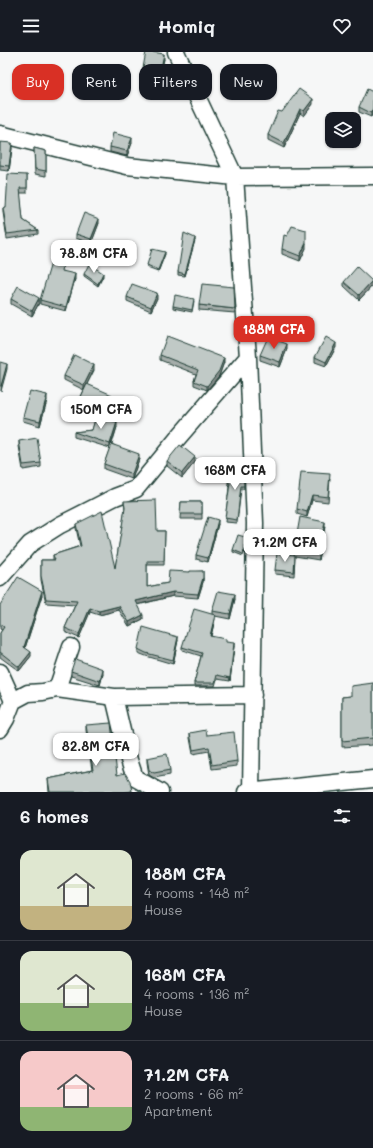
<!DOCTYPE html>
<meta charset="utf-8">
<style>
:root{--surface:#171b24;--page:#20242c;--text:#f1f3f6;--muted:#9ea1a6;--line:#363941;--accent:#d93025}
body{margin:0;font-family:Mali,sans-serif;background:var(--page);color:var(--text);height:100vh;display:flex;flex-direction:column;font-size:15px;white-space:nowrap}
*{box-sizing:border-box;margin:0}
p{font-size:13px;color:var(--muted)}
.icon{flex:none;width:22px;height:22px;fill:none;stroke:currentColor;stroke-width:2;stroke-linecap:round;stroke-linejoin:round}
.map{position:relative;height:740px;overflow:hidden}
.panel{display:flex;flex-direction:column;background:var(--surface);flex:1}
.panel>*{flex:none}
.top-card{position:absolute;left:12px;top:12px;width:349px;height:36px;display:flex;gap:8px}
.tools{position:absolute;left:325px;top:60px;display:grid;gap:8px}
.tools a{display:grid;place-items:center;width:36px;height:36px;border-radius:8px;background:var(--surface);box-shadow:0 1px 3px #0004;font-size:20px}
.price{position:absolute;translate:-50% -34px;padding:0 9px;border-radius:8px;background:#fff;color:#222;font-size:13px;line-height:26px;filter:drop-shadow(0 1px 2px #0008)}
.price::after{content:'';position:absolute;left:50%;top:24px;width:12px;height:9px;margin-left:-6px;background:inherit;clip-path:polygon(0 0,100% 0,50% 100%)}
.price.on{background:var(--accent);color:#fff}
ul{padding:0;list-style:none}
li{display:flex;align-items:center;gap:12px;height:100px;padding:0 20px}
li+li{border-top:1px solid var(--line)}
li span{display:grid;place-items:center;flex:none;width:112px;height:80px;border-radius:12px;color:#555}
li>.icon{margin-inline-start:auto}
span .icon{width:48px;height:48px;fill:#fffc;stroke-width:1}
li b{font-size:17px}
h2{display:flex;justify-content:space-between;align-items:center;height:48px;padding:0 20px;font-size:17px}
.tag{padding:0 14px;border-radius:12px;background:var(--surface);box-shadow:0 1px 3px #0004;font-size:14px;line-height:36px}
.tag.on{background:var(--accent);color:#fff}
header{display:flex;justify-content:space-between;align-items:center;height:52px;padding:0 20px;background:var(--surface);font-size:18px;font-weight:700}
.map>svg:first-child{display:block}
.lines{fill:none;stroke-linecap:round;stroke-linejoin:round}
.minor-casing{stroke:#1f3d34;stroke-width:19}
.minor{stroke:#fff;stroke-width:16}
.wall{fill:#a5adaa;stroke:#1f3d34}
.shaded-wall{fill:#868d8b;stroke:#1f3d34}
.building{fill:#c0c9c6;stroke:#1f3d34}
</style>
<header><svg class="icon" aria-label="menu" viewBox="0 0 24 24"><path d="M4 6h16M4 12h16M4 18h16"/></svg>Homiq<svg class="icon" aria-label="heart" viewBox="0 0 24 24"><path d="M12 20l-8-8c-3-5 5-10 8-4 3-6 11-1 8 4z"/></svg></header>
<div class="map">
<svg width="373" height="740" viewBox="0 0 373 740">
<rect width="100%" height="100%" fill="#f6f7f7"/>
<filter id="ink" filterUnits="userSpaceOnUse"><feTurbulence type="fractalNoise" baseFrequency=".025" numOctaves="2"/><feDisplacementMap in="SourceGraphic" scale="8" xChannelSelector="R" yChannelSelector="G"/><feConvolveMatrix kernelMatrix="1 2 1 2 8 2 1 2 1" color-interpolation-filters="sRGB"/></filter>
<g filter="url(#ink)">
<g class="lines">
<g class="minor-casing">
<path id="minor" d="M176,0L235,125L248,305L255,471L251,740
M0,82L127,114L235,125L373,124
M0,526L30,492L60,473L115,445L136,437L177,387L248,305
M0,620L13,649
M57,637L71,595
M114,645L129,708L135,726L160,740
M0,677L6,667L13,649L28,641L43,640L57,637L114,645L253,643
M246,740L373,727"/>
</g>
<use href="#minor" class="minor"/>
</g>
<path class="wall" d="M164,7L159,29L142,26V21Z
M373,40V61L371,65L359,60V55Z
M313,52L304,64L300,61L284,96L268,88V83L282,60Z
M0,90L12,96L9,119L0,118Z
M132,91L127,104L110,100V95Z
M34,96L46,99V124L35,122Z
M27,123V141H20L23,168L38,178V182L7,187L3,160V156L6,155Z
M99,171L91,192L76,186V182Z
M195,188L185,224L178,223V220Z
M306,196L300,209L282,202V197Z
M165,202L158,220L147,216V213Z
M63,219L75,227L66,259L40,252V248Z
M84,222L103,224L98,234L84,224Z
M344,230L372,234L359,248L344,234Z
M127,245L157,246L151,259L127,249Z
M11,247L39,251L32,264L11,252Z
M194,249L192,260L173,256V254Z
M199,253L235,257V261L199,258Z
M336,295L326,314L315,310V305Z
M287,297L280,315L260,308V303Z
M160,303L224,310L219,324L207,338L194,333V329L196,322L160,308Z
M94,318L87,332L112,348L103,366L117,375L112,392L139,407L132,427L104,417V412L110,396L74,385V380L92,378L96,365L78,356V351L84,338L64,328V324Z
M47,348L40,374L23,369V365Z
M19,389L41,411V415L23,418L19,394Z
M167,409L195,410L182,426L167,414Z
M243,413L244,437H241L237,471L225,470L229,435L228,434V431Z
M330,427L328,450L312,448L307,465L297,462V457Z
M124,449L157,479H165L164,513H147V535L168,531L190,520L203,519V530L198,546L173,544L138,553L143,567L129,574L119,558L99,563L90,560L79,586L65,580V576L75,553L46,551L41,528V508H53V503L80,494L76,476V472L115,516L125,458Z
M181,450H202V467H180Z
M218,472L208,510L196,507V503Z
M325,474L319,508L295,504L294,524L275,522V518L294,503V499Z
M245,485V499L243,504L233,500V498Z
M42,543L25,596L31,604L19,619L0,605V581L2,578L0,577V553Z
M235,547L230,567L215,564V567L211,584L234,594L230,629L217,627L215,634H194V631L201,604L182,598V595L212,562V559Z
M178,588L173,612L146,604L138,601V597Z
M71,619L103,622L100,633L71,624Z
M373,631V693L342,695V645L351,644Z
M86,673L117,723L132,739V740H49L48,727L92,718L86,678Z
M190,681L207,683L237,709V714L212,717L209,699L193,702L190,686Z
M147,706L170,718V723L154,726L149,723L147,710Z"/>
<path class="shaded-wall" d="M164,2V7L159,29V25Z
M313,47V52L304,64V59Z
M373,56V61L371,65V61Z
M300,57V61L284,96V91Z
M132,86V91L127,104V99Z
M12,91V96L9,119V114Z
M99,167V171L91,192V187Z
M195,186V188L185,224V222Z
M306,191V196L300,209V204Z
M165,200V202L158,220V218Z
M103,221V224L98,234V232Z
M75,222V227L66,259V255Z
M372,229V234L359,248V243Z
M157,241V246L151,259V255Z
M39,246V251L32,264V259Z
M336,291V295L326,314V310Z
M287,292V297L280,315V310Z
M224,306V310L219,324L207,338V334Z
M7,312V317L1,339V334Z
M94,313V318L84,338V333Z
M47,343V348L40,374V369Z
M112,343V348L103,368V363Z
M117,370V375L110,396V392Z
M139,402V407L132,427V422Z
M195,405V410L182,426V421Z
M312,443V448L307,465V460Z
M218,468V472L208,510V506Z
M325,470V474L319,508V503Z
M203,526V530L198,546V542Z
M42,539V543L24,599V595Z
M173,540V544L136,553V549Z
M235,542V547L230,567V562Z
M119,554V558L99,563V559Z
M90,556V560L79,586V582Z
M143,563V567L129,574V570Z
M215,563V567L210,588V584Z
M178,585V588L173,612V608Z
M234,591V594L230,629V626Z
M31,600V604L19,619V615Z
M103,617V622L100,633V629Z"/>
<path class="building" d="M146,0H152L164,2L159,25L142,21Z
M299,37L313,47L304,59L300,57L284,91L268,83L278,59L282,60Z
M367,37L373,40V56L371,61L359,55Z
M113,81L132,86L127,99L110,95Z
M0,90L12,91L9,114L0,113Z
M34,96L46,99V119L35,117Z
M8,122L27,123V136H20L23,168L38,178L7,182L3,156L6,155Z
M84,161L99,167L91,187L76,182Z
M292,174L306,178V191L300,204L282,197L284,183L287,184Z
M184,181L195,186L185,222L178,220Z
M152,197L165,200L158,218L147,213Z
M51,211L63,214L62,219L75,222L66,255L40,248Z
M89,212L103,221L98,232L84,222Z
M357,215L372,229L359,243L344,230Z
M132,232L157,241L151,255L127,245Z
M202,232L234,235L235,257L199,253Z
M18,234L39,246L32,259L11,247Z
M175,243L194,247L192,258L173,254Z
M167,284L224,306L219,319L207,334L194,329L198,318L160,303Z
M268,285L287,292L280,310L260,303Z
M326,285L336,291L326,310L315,305Z
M74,303L94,313L84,333L64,324Z
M0,310L7,312L1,334H0Z
M87,332L112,343L103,363L78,351Z
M30,339L47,343L40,369L23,365Z
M96,364L117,370L110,392L74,380L92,378Z
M37,386L41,411L23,413L19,389Z
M111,392L139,402L132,422L104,412Z
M180,393L195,405L182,421L167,409Z
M231,411L243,413L244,434H241L237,468L225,466L230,431H228Z
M301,420L330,422L328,445L312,443L307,460L297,457Z
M156,448L157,479H165L164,509H147V535L168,531L169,519L190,520V519H203V526L198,542L173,540L136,549L143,563L129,570L119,554L99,559L90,556L79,582L65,576L77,549L46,547L41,524V508H55L53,503L81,494L76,472L102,459L115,516L125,456L124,449Z
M181,450H202V462H180Z
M208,465L218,468L208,506L196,503Z
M300,465L325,470L319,503L294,499Z
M238,483L245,485V496L243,502L233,498Z
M277,501L295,503L294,520L275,518Z
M18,525L42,539L24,595L31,600L19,615L0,600V581L4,575L0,572V553Z
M218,539L235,542L230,562L212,559Z
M194,557L215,563L210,584L226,587V590L234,591L230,626L217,623L215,631H194L202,601L182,595Z
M143,575L178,585L173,608L146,601L138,597Z
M75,607L103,617L100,629L71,619Z
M373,631V686L342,689V645L351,644V634Z
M111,671L117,723L125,721L130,729L132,739L125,740H50L48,727L93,718L86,673Z
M206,678L207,683L234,680L237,709L212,713L209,695L193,698L190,681Z
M167,702L170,718L154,721L149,718L147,706Z"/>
</g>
</svg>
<div class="tools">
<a><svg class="icon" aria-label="layers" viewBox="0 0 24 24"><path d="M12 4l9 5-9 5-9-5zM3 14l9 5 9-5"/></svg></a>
</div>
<b class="price" style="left:94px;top:222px">78.8M CFA</b>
<b class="price on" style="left:274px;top:298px">188M CFA</b>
<b class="price" style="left:101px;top:378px">150M CFA</b>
<b class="price" style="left:235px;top:439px">168M CFA</b>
<b class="price" style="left:285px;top:511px">71.2M CFA</b>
<b class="price" style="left:96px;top:715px">82.8M CFA</b>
<div class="top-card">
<a class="tag on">Buy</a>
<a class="tag">Rent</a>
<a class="tag">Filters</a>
<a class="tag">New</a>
</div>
</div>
<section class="panel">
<h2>6 homes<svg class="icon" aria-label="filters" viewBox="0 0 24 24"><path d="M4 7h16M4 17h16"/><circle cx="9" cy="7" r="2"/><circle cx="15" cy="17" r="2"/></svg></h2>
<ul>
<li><span style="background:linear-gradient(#dfe7d0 70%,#c2b280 0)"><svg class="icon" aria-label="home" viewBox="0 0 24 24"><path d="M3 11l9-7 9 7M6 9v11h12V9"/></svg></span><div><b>188M CFA</b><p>4 rooms · 148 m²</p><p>House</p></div></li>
<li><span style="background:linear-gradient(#dfe7d0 65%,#8fb573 0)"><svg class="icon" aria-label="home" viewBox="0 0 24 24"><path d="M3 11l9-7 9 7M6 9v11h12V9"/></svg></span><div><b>168M CFA</b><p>4 rooms · 136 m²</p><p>House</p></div></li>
<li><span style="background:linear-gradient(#f6c9c9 70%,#8fb573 0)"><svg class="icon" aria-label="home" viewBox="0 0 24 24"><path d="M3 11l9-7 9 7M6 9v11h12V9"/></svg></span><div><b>71.2M CFA</b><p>2 rooms · 66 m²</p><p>Apartment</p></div></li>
</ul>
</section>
